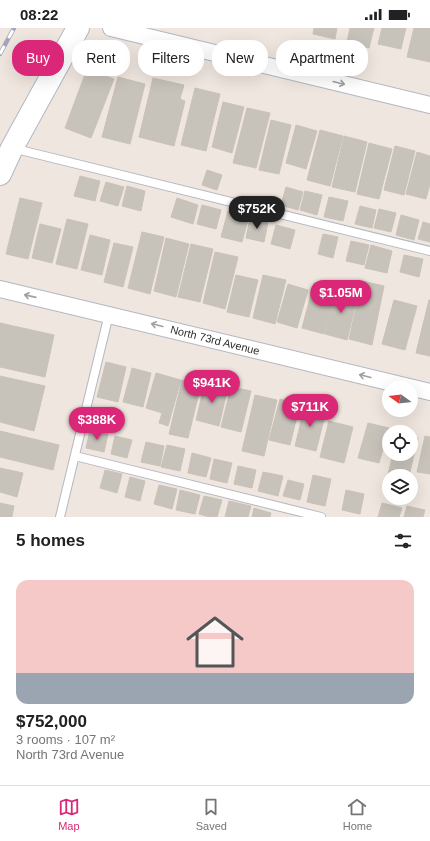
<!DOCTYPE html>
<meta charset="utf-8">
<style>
:root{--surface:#fff;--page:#f6f6f6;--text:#202124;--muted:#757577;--line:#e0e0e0;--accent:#db2777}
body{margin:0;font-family:Helvetica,sans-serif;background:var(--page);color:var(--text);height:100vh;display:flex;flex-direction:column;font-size:15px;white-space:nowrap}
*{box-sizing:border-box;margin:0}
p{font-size:13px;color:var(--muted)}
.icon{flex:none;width:22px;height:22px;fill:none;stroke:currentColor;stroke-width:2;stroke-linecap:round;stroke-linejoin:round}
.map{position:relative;height:489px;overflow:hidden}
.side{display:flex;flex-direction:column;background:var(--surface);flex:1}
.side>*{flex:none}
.banner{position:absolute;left:12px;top:12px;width:406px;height:36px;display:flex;gap:8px}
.needle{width:26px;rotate:285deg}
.controls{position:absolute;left:382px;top:353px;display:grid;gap:8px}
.controls a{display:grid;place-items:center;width:36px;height:36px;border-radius:50%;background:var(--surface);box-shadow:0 4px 16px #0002;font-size:20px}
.price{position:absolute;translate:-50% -34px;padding:0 9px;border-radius:14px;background:var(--accent);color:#fff;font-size:13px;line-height:26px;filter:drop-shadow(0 1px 2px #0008)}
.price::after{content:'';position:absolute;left:50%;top:24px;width:12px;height:9px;margin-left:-6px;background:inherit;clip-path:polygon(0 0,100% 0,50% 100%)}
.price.on{background:#222;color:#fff}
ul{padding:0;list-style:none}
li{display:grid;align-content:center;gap:8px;height:212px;padding:0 16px}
li span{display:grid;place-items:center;height:124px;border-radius:12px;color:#555}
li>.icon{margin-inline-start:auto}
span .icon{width:72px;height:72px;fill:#fffc;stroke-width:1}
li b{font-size:17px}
h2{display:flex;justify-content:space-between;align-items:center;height:48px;padding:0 16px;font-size:17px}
.tag{padding:0 14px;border-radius:16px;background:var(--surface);box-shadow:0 4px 16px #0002;font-size:14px;line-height:36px}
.tag.on{background:var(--accent);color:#fff}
.status{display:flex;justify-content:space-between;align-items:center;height:28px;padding:0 20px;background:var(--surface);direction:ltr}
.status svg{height:11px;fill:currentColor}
.dock{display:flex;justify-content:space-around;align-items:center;height:56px;border-top:1px solid var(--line);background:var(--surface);font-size:11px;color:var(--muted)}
.dock a{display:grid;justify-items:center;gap:2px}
.dock .on{color:var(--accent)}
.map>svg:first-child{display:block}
.building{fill:#c7c2ba;stroke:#cbc2b8}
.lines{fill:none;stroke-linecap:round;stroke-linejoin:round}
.lane-casing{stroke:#b3b7c1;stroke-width:10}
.street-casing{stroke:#b3b7c1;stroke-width:18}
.secondary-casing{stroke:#b3b7c1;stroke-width:24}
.lane{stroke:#fff;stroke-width:8}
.street{stroke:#fff;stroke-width:16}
.secondary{stroke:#fff;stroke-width:22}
.rail-casing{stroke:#a1a7b8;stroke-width:4.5}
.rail{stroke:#fff;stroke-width:3;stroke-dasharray:9;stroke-linecap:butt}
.oneway{stroke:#a0a0a0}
.labels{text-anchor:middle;stroke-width:4;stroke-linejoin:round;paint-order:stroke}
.street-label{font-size:11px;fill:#2d2d2d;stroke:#fff}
</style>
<div class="status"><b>08:22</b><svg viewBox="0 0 49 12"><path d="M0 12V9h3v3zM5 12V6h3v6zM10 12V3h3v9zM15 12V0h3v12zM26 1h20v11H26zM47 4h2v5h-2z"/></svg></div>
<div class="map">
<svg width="430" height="489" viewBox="0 0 430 489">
<rect width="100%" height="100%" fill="#efe6df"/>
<path class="building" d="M314,0H337L335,11L313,6Z
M350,0H374L369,20L347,14Z
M382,0H406L401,21L378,16Z
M414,0H430V34L407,29Z
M87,41L114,51L91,110L65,100Z
M118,49L145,56L130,116L102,109Z
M153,50L184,57L180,71L185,73L174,118L139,109Z
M195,60L220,66L206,123L181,117Z
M223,74L244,79L232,125L212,119Z
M247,80L270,85L256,140L233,135Z
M271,92L291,97L279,146L259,142Z
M296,97L317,103L306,141L286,135Z
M320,102L343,108L330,158L307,152Z
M344,108L367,114L355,164L332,159Z
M369,115L392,121L379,171L357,166Z
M395,118L415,123L404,167L384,162Z
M417,124L430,128V156L426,171L406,166Z
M207,142L222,147L217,162L202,157Z
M80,148L100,153L95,173L74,168Z
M106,154L124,159L118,178L100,173Z
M127,158L145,163L141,183L122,178Z
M286,159L303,164L298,182L281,177Z
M305,163L322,167L317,187L300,182Z
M329,169L348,173L343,193L324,189Z
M20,170L42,175L28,231L6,226Z
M177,170L198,177L193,196L171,189Z
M202,177L221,182L216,201L197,196Z
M360,178L376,182L372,200L355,196Z
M379,181L396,185L391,204L374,200Z
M228,183L249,188L242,214L221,209Z
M401,187L419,192L414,212L396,207Z
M250,190L268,194L264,214L246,210Z
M67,191L88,196L77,241L56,236Z
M423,194L430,196V214L418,211Z
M40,196L61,201L52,235L32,230Z
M276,197L295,202L290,221L271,216Z
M142,204L164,209L150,266L128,260Z
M323,206L338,209L333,230L318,226Z
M90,207L110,212L102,247L81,242Z
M166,210L189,216L176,269L154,263Z
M351,213L369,217L364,237L346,233Z
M114,215L133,219L123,259L104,254Z
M191,216L213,221L200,274L178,269Z
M371,217L392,223L387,245L365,240Z
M215,224L238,229L225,281L203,275Z
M404,227L423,231L419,249L400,244Z
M236,247L258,252L249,289L227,284Z
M263,247L286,252L275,296L253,290Z
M362,253L384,258L372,317L349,311Z
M314,255L326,258V260L331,262L330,267L333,268L324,306L302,300Z
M288,256L308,262L297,300L277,294Z
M337,260L357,264L354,274L356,275L347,312L325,306L333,269H335Z
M394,272L417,278L405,322L382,316Z
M429,272H430V328L416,325Z
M0,295L54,307L45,349L0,339Z
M106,334L126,339L118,374L97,369Z
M132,340L151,345L143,379L123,374Z
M156,345L181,352L168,398L159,395L162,385L146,380Z
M0,348L45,358L34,403L0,394Z
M182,352L201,357L188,410L169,406Z
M205,354L228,359L219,398L196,392Z
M231,359L251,363L241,404L221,399Z
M255,367L277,372L264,428L242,423Z
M280,371L300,376L290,417L269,412Z
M305,377L326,383L316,423L295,418Z
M329,393L353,399L344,435L320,429Z
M368,395L389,400L379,435L358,430Z
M90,402L108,406L104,424L86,420Z
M0,403L59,417L53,442L0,429Z
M115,408L132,412L127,430L111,426Z
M411,408L418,410L409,448H389V451L387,450L393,426H411Z
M425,408L430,409V446L417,444Z
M146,414L164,418L160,438L141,434Z
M167,417L185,421L180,443L161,439Z
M192,425L211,430L206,449L188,445Z
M214,431L232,435L227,455L210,451Z
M238,438L256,442L252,460L234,456Z
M0,440L23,445L17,469L0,464Z
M105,442L122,446L117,465L100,460Z
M263,444L283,448L278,468L258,463Z
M313,447L331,451L325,478L307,474Z
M130,449L145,453L140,473L125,469Z
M288,452L304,456L300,472L283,468Z
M159,457L177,461L172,481L154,476Z
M180,462L200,467L195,486L176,482Z
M346,462L364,466L360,486L342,482Z
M204,468L222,472L217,489H209L199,486Z
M229,473L251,478L248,489H225Z
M0,475L14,478L12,489H0Z
M382,475L402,480L399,489H378Z
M407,478L425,482L423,489H404Z
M254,480L271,485L270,489H252Z"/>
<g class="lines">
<g class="lane-casing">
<path id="lane" d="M12,120L430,223
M75,428L321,489
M60,489L109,286"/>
</g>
<g class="street-casing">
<path id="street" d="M111,0L430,77
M0,261L430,364"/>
</g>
<g class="secondary-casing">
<path id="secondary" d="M0,146L12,120L78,0"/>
</g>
<use href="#lane" class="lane"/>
<use href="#street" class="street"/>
<use href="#secondary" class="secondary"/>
<g class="rail-casing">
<path id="rail" d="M0,26L14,0"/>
</g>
<use href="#rail" class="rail"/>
</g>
<defs><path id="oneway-shaft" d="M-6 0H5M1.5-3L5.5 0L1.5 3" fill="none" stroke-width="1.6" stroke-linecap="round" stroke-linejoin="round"/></defs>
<g class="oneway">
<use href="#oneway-shaft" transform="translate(339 55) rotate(14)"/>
<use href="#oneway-shaft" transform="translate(30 268) rotate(-167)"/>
<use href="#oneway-shaft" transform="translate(157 297) rotate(-166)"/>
<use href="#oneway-shaft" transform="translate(365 348) rotate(-166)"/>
</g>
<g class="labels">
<g class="street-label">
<text transform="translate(215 312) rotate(14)" y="4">North 73rd Avenue</text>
</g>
</g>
</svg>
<div class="controls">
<a><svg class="needle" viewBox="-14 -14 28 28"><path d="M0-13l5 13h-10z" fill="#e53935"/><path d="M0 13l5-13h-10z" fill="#757577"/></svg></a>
<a><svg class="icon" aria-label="locate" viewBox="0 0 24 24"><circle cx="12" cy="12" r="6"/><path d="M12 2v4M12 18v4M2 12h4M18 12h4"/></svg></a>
<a><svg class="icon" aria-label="layers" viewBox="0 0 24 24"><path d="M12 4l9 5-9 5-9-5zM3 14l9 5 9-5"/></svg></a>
</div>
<b class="price on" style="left:257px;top:202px">$752K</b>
<b class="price" style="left:341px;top:286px">$1.05M</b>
<b class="price" style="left:212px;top:376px">$941K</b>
<b class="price" style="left:310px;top:400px">$711K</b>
<b class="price" style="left:97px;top:413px">$388K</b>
<div class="banner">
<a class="tag on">Buy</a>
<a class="tag">Rent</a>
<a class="tag">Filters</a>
<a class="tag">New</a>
<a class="tag">Apartment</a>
</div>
</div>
<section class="side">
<h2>5 homes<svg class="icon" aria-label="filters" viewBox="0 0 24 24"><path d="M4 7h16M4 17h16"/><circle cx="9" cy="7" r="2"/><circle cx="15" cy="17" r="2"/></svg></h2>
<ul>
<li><span style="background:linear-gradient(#f6c9c9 75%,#9aa5b1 0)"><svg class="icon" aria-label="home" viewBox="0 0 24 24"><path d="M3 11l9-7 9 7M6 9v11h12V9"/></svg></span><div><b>$752,000</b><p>3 rooms · 107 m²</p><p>North 73rd Avenue</p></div></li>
</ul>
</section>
<nav class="dock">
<a class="on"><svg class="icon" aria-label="map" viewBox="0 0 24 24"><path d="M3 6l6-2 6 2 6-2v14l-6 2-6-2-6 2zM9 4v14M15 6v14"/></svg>Map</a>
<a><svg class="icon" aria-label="saved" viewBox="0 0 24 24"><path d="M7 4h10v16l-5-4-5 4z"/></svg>Saved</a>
<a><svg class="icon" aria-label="home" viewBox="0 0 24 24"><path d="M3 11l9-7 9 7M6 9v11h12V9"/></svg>Home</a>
</nav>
